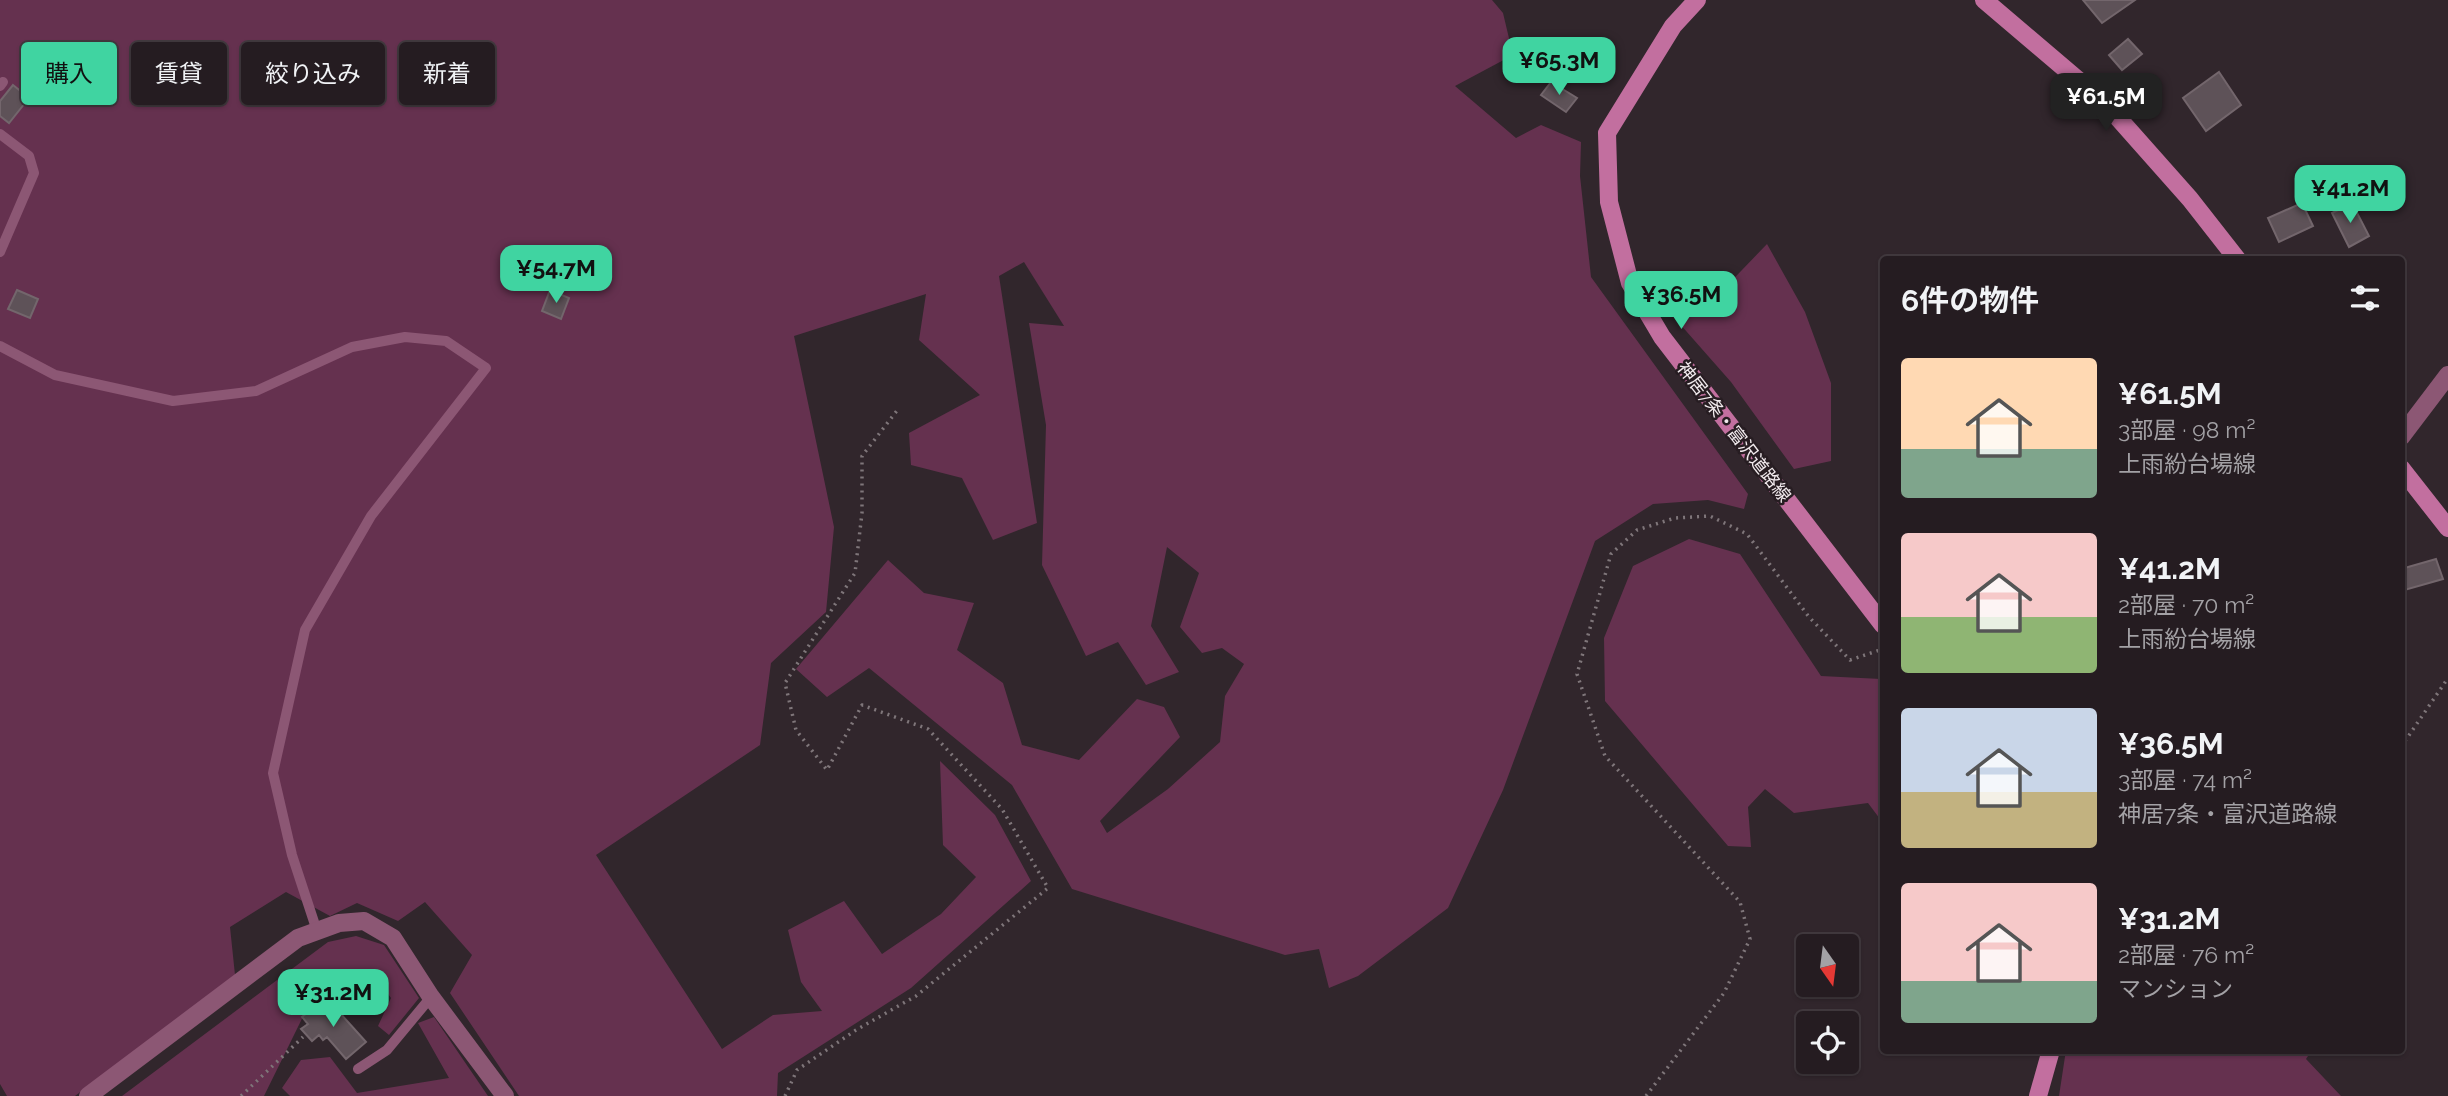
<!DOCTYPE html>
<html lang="ja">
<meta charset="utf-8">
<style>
:root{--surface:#251c21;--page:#31292e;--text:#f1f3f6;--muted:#a3a1a5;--line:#423a3f;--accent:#40d4a1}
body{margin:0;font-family:Raleway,"Noto Sans JP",sans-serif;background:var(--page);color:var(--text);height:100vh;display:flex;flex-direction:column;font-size:26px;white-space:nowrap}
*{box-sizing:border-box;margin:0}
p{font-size:23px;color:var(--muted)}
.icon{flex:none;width:38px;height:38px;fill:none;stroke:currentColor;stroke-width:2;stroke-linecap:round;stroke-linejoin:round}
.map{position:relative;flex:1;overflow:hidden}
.sheet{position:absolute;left:1880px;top:256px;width:525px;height:798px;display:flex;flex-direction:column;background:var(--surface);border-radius:7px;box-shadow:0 2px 5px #0004,0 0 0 2px var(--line)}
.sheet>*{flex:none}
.top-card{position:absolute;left:21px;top:42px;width:665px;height:63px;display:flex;gap:14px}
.needle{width:46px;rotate:166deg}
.buttons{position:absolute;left:1796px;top:934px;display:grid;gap:14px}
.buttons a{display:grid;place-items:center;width:63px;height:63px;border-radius:7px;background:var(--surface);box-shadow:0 2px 5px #0004,0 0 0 2px var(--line);font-size:35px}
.price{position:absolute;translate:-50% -60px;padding:0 16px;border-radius:14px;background:var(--accent);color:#111;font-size:23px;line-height:46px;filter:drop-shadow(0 2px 4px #0008)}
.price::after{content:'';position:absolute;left:50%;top:42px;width:21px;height:16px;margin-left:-10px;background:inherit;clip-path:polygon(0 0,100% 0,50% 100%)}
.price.active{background:#222;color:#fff}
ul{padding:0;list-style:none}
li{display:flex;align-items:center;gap:21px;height:175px;padding:0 21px}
li span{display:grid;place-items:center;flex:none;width:196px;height:140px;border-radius:7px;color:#555}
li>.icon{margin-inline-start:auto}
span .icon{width:84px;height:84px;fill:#fffc;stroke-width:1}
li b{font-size:30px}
h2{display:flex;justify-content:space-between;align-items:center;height:84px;padding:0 21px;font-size:30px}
.chip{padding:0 24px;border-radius:7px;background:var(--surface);box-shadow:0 2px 5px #0004,0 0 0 2px var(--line);font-size:24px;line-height:63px}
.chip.active{background:var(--accent);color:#111}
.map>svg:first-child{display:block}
.green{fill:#65314f}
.building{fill:#5e5258;stroke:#73666c;stroke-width:2}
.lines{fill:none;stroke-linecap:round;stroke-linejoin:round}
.path{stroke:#7f767a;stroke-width:3.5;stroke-dasharray:2 5;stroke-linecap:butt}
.lane{stroke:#8c5774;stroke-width:10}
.street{stroke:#8c5774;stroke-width:18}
.secondary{stroke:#c26f9f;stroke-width:18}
.labels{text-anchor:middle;stroke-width:5;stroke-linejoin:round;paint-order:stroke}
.street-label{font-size:18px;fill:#f1eaed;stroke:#271d22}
</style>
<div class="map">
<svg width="2448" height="1096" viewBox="0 0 2448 1096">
<rect width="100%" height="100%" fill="#31262c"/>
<path class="green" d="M0,0H1492L1503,13L1513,55L1455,86L1516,138L1541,125L1581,142L1580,176L1591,277L1748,494L1744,509L1708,500L1653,504L1595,541L1503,790L1448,908L1358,976L1329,988L1319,949L1285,955L1072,889L1012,785L869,668L827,697L796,669L888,560L924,593L974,603L957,650L1003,683L1022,745L1079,760L1137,699L1164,707L1180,737L1100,821L1107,833L1168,789L1220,742L1225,696L1244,664L1222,648L1202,653L1180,627L1199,573L1167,547L1151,626L1179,672L1146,685L1118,642L1086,656L1042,565L1046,425L1029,323L1064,326L1024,262L999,276L1037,523L993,540L962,478L911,465L909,433L980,395L919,340L926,294L794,336L834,527L826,612L771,663L760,745L596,855L722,1049L773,1015L822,1011L801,982L788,930L844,901L882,954L941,914L976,877L943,845L940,761L995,815L1031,881L911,988L778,1073L777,1096H519L450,993L472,955L425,902L398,921L357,903L330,916L286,892L230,927L235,975L75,1096H7L0,1084Z
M1767,244L1805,312L1831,383V461L1794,469L1731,382L1657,298L1716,297Z
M1689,539L1740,554L1821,676L1881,679L1883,681V823L1868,803L1794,813L1765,789L1748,807L1751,847L1728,846L1605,701L1604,638L1633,566Z
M356,936L384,945L419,998L389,1035L378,1026L391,998L374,975L348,993L322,978L264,1096H122L328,942Z
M434,1017L488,1096H290L282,1088L301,1060L330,1057L357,1093L449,1078L418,1023Z
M2066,1050H2312L2306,1059L2341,1096H2059Z"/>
<path class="building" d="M2083,0H2135L2102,23Z
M2128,39L2142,54L2122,70L2109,55Z
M2219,72L2241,105L2206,131L2183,98Z
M1551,82L1577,98L1566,112L1541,95Z
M13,85L29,98L9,123L0,116V101Z
M2302,203L2313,226L2279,242L2268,218Z
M2352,203L2369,236L2349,247L2332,213Z
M17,290L38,299L30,318L8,309Z
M550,290L569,298L561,319L542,311Z
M2436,559L2443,579L2401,591V569Z
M321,1002L325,1008L331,1003L366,1042L346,1059L327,1037L323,1040L319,1035L312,1041L301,1029L308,1024L302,1017Z"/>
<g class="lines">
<path class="path" d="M2401,747L2448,678
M241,1096L303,1037
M785,1096L797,1070L856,1030L916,996L1048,888L1002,809L928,729L862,705L827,770L796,730L785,683L855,573L862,513V456L899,408
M1646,1096L1724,993L1750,939L1740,902L1605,756L1577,674L1611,554L1637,530L1675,518L1710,516L1747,534L1809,617L1850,660L1883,649"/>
<path class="lane" d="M0,86L3,82
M0,134L29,156L34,173L0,252
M0,346L55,375L173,401L256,391L352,347L405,337L446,341L486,368L371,516L305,630L273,773L292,855L317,931
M358,1069L387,1050L431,997"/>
<path class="street" d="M2401,437L2448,375
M88,1096L298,938L339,923L364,921L393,938L431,997L505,1096"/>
<path class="secondary" d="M1697,0L1673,26L1607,133L1609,202L1630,283L1662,337L1883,625
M1984,0L2104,102L2190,199L2237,259
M2401,468L2448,528
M2038,1096L2051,1050"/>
</g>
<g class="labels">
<g class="street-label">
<text transform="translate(1734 432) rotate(52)" y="6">神居7条・富沢道路線</text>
</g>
</g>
</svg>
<div class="buttons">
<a><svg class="needle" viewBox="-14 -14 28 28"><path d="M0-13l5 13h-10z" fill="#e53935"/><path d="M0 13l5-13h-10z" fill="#a3a1a5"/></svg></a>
<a><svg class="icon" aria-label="locate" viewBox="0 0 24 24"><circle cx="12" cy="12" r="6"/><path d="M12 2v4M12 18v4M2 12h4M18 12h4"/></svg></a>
</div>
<b class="price" style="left:1559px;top:97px">¥65.3M</b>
<b class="price active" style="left:2106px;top:133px">¥61.5M</b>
<b class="price" style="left:2350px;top:225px">¥41.2M</b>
<b class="price" style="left:556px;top:305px">¥54.7M</b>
<b class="price" style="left:1681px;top:331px">¥36.5M</b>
<b class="price" style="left:333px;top:1029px">¥31.2M</b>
<div class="top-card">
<a class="chip active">購入</a>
<a class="chip">賃貸</a>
<a class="chip">絞り込み</a>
<a class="chip">新着</a>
</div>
<section class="sheet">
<h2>6件の物件<svg class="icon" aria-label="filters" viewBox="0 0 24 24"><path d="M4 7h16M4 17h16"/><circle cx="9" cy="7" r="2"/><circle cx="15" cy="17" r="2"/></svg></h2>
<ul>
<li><span style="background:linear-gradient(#ffd9b3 65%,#7fa58c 0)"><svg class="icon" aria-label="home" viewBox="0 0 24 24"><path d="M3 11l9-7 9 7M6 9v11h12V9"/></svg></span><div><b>¥61.5M</b><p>3部屋 · 98 m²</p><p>上雨紛台場線</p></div></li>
<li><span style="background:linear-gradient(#f6c9c9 60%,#8fb573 0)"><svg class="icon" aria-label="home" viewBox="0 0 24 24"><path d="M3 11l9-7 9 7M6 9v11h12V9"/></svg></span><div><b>¥41.2M</b><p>2部屋 · 70 m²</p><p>上雨紛台場線</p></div></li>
<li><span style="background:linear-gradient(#c9d6e8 60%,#c2b280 0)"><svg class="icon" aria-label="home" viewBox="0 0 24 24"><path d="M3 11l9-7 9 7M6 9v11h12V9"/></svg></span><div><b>¥36.5M</b><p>3部屋 · 74 m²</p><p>神居7条・富沢道路線</p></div></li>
<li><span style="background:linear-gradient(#f6c9c9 70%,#7fa58c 0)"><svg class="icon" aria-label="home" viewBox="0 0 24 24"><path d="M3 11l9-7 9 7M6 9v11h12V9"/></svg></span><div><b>¥31.2M</b><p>2部屋 · 76 m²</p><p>マンション</p></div></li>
</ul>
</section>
</div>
